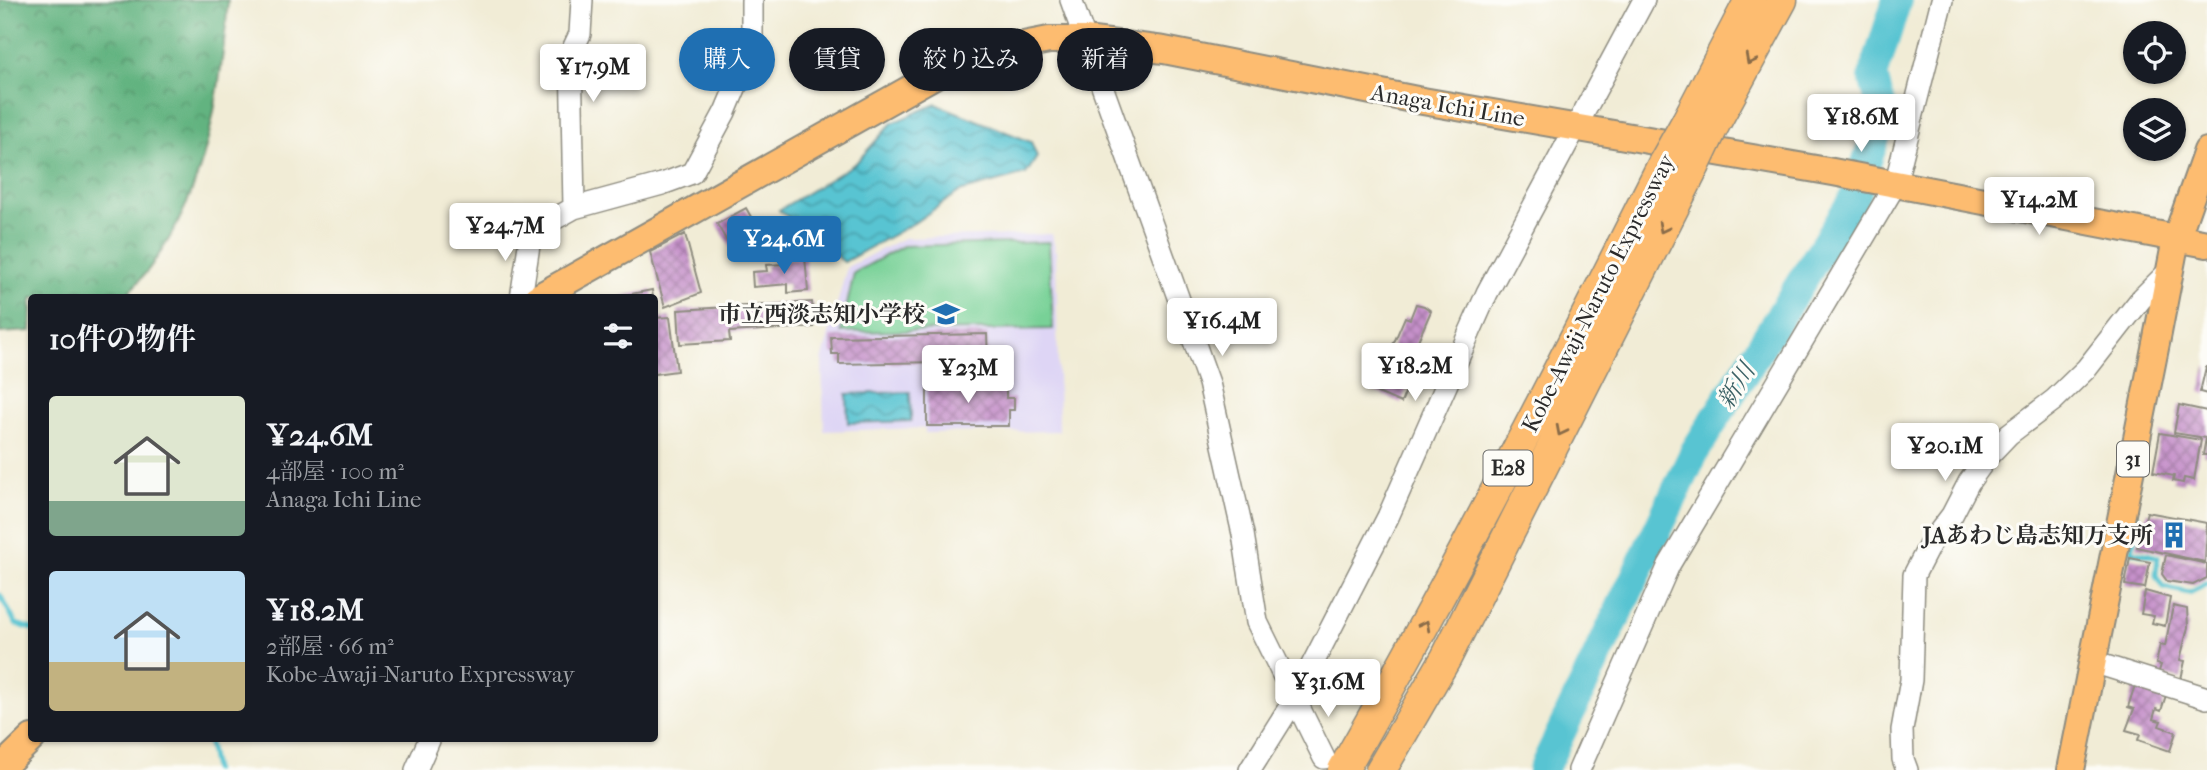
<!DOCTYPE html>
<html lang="ja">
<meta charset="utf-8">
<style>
:root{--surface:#171b24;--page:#242831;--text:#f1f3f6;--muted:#9ea1a6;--accent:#1f6fb2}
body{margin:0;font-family:"IM FELL French Canon","Noto Serif JP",serif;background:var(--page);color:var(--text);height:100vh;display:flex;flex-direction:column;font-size:26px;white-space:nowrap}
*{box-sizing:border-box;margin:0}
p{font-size:23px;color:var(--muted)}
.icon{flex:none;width:38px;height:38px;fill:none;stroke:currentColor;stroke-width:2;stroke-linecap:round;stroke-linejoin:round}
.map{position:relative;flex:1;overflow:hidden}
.drawer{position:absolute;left:28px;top:294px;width:630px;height:448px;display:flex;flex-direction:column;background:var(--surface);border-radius:7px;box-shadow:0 2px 5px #0004}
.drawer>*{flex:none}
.hud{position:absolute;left:679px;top:28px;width:665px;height:63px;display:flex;gap:14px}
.controls{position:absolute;left:2123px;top:21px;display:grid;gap:14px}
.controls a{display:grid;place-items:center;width:63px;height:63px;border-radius:50%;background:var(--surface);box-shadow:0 2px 5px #0004;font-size:35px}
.price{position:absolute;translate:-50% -60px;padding:0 16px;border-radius:7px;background:#fff;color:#222;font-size:23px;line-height:46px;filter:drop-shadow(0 2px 4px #0008)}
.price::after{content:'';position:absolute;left:50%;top:42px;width:21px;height:16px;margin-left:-10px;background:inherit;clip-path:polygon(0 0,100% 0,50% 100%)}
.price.active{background:var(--accent);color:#fff}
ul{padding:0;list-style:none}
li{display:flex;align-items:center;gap:21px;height:175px;padding:0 21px}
li span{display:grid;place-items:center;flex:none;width:196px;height:140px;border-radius:7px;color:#555}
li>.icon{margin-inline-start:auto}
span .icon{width:84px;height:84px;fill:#fffc;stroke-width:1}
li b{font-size:30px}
h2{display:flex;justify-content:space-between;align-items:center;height:84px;padding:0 21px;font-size:30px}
.tag{padding:0 24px;border-radius:32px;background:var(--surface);box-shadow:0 2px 5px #0004;font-size:24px;line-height:63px}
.tag.active{background:var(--accent);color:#fff}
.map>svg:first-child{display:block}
.built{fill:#ded5f5}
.forest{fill:url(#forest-crowns);stroke:#466f56;stroke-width:2}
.garden{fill:#78d197;stroke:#527e61;stroke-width:2}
.water{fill:url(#water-waves);stroke:#42787e;stroke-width:2}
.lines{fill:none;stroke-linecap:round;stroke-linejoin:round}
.stream{stroke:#58c4d2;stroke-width:5}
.river{stroke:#58c4d2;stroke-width:30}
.building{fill:url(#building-cross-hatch)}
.minor-casing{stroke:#8e8c80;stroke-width:24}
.major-casing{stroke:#8e8c80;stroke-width:30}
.highway-casing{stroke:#8e8c80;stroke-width:33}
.minor{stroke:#fff;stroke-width:21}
.major{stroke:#fdbc6f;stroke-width:26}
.highway{stroke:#fdbc6f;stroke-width:30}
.highway-bridge-casing{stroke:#8e8c80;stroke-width:33;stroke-linecap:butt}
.highway-bridge{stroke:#fdbc6f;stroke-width:30}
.oneway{stroke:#8a6c4a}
.labels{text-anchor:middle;stroke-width:6;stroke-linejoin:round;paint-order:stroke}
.shield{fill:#fdfcf7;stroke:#6a6a68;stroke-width:2}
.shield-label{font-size:21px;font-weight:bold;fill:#2b2b2b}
.street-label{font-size:23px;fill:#2b2b2b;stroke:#fdfcf7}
.poi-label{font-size:23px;font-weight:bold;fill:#2b2b2b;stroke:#fdfcf7;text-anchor:end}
.water-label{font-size:24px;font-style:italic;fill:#3b6165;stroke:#fdfcf7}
</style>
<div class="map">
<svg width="2207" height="770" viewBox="0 0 2207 770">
<defs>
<pattern id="forest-crowns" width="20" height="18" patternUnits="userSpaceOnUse" patternTransform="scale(1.75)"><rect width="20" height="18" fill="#62b380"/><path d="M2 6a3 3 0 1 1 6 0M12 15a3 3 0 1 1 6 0" fill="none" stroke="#519269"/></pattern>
<pattern id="water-waves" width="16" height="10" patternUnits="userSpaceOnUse" patternTransform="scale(1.75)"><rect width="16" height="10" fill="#58c4d2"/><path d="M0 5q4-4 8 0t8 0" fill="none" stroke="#499fab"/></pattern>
<pattern id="building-cross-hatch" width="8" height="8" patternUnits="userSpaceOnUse" patternTransform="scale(1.75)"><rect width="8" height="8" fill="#c691ca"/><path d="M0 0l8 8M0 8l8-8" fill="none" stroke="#a177a4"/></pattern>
</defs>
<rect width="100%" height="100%" fill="#fdfcf7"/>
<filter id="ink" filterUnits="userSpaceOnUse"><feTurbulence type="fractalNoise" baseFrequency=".0143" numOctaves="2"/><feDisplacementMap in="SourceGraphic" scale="14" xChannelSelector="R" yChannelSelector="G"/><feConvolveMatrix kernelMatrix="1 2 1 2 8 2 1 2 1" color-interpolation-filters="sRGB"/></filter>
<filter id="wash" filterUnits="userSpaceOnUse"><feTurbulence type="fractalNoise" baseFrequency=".00686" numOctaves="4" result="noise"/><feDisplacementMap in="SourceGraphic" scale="28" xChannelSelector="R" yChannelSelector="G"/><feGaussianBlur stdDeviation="1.57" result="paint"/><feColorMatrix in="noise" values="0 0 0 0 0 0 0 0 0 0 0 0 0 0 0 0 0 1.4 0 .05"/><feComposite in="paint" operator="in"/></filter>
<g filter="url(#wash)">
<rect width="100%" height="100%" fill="#f1ecd6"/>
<path class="built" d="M1052,234L1056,252L1059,431L925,433V428L824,431L822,361L847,267L904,238Z"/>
<path class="forest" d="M0,0H228C220,105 203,220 124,297L32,298L31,331L0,333Z"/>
<path class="garden" d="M1049,242L1053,329L841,332L854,273L903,246Z"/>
<path class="water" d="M936,104L1031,142L1037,157L1026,174L959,192L914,223L844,262L779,210L856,163L892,123Z
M910,392L911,421L848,423L847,394Z"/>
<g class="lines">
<path class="stream" d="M2138,516L2132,551L2158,557L2156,575L2163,587L2189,593L2207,584
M0,595L16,624L32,629
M208,738L214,770"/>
<path class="river" d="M1543,770L1695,451L1854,198L1883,115L1873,76L1897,0"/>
</g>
<g id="blocks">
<path class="building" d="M746,208L760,233L731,249L717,224Z
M685,234L701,293L665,307L650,252Z
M805,257L808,291L788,293V284L753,287L752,272L767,271L766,265L785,264V259Z
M652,290L653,298H621V296Z
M812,302L814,327L729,332L730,341L680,344L678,310Z
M1416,304L1424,306L1431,311L1409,361L1416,366L1401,403L1373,391L1405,317L1410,319Z
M670,317L677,371L654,374V318Z
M987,334L988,361L839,364V354H832L831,337Z
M2206,367H2207V394L2200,392Z
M927,383H1006V398H1014V410H1009V426H927Z
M2179,405L2207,411V455H2203L2206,438L2174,433Z
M2160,433L2201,440L2194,480L2184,478L2183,483L2173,481L2174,476L2153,472Z
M2147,512L2207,523L2205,562L2137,547Z
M2166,555L2207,564V578L2193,585L2167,581L2162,574Z
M2130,558L2150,562L2145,588L2125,585Z
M2145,591L2170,598L2165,626L2152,623L2154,616L2141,614Z
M2173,606L2187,609L2188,627L2180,660L2185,661L2181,679L2158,674L2161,665L2156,664L2160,645L2165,646Z
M2135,685L2166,695L2161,711L2156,709L2153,719L2161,721L2159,726L2176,732L2170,751L2138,740L2140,734L2126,730L2134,709L2128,707Z"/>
</g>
</g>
<g filter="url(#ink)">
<use href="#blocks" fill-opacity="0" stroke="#8e8c80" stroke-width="2"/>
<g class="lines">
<g class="minor-casing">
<path id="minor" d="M1071,0L1209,383L1243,534L1257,622L1324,758
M574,208L571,53L580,34L582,0
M521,298L531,232L574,208L662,184L692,173L725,112L736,86L752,38V0
M2093,662L2207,698
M416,770L430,738
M1250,770L1294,700L1388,517L1487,293L1644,0
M1579,770L1669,565L1895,185L1942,0
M1907,770L1903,759L1902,730L1911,680L1914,575L1930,544L1952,515L1969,482L1987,457L2009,434L2054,400L2087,368L2141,299L2168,272"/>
</g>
<g class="major-casing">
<path id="major" d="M537,298L942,71L993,51L1049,40H1085L1164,50L1417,100L1833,172L2207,244
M0,769L32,738
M2071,770L2157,338L2176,239L2207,151"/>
</g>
<g class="highway-casing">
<path id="highway" d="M1687,121L1750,0
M1713,127L1782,0
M1343,770C1457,571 1561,367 1664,162
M1381,770L1446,658L1694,167"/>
</g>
<use href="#minor" class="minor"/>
<use href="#major" class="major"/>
<use href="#highway" class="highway"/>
<g class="highway-bridge-casing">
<path id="highway-bridge" d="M1664,162L1687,121
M1694,167L1713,127"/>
</g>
<use href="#highway-bridge" class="highway-bridge"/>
</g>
<defs><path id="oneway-chevron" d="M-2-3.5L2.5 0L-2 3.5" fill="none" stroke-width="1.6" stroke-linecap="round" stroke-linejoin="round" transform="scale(1.75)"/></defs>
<g class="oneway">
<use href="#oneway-chevron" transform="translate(1750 60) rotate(118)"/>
<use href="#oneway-chevron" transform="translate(1663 228) rotate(117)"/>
<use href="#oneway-chevron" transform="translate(1561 431) rotate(117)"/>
<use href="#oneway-chevron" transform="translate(1425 625) rotate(-62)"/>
</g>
</g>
<defs>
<g id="school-bare" transform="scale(2.1)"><path d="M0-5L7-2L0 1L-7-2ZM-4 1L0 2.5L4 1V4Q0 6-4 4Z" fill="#1f6fb2" stroke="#fdfcf7" stroke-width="2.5" paint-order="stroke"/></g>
<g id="building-bare" transform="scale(2.1)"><path d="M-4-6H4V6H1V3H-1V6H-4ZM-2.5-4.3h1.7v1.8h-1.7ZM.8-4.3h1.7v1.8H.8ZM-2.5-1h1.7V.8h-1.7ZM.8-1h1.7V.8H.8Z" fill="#1f6fb2" stroke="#fdfcf7" stroke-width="2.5" paint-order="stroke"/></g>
</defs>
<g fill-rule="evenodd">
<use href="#school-bare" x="946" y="314"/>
<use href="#building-bare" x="2174" y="535"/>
</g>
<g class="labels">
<g class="shield">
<rect x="2117" y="441.5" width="32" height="35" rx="5"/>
<rect x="1483.5" y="450.5" width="49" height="35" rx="5"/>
</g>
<g class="shield-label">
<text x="2133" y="466">31</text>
<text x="1508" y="475">E28</text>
</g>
<g class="street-label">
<text transform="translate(1448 105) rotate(10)" y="8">Anaga Ichi Line</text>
<text transform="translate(1598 293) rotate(-63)" y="8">Kobe-Awaji-Naruto Expressway</text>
</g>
<g class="poi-label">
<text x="925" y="322">市立西淡志知小学校</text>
<text x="2153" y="543">JAあわじ島志知万支所</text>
</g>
<g class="water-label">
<text transform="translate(1736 386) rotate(-58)" y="8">新川</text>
</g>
</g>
</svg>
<div class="controls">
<a><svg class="icon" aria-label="locate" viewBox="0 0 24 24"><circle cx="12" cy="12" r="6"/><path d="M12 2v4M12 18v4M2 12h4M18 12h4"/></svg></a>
<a><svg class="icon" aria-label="layers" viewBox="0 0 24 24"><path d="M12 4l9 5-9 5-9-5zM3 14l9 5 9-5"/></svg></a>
</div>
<b class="price" style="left:593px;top:104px">¥17.9M</b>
<b class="price" style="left:1861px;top:154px">¥18.6M</b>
<b class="price" style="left:2039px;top:237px">¥14.2M</b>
<b class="price" style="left:505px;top:263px">¥24.7M</b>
<b class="price active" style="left:784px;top:276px">¥24.6M</b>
<b class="price" style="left:1222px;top:358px">¥16.4M</b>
<b class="price" style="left:1415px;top:403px">¥18.2M</b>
<b class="price" style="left:968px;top:405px">¥23M</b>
<b class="price" style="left:1945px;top:483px">¥20.1M</b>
<b class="price" style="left:1328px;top:719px">¥31.6M</b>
<div class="hud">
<a class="tag active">購入</a>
<a class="tag">賃貸</a>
<a class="tag">絞り込み</a>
<a class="tag">新着</a>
</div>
<section class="drawer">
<h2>10件の物件<svg class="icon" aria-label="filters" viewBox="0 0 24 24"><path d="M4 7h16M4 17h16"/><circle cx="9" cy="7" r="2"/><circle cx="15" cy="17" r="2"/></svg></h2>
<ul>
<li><span style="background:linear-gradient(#dfe7d0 75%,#7fa58c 0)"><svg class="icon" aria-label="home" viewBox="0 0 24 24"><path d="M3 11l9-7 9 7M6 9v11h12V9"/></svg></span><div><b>¥24.6M</b><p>4部屋 · 100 m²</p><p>Anaga Ichi Line</p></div></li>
<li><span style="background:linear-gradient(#bfe0f5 65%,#c2b280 0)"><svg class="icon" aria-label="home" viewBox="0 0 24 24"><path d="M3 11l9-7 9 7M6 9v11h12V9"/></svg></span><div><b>¥18.2M</b><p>2部屋 · 66 m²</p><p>Kobe-Awaji-Naruto Expressway</p></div></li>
</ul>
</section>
</div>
